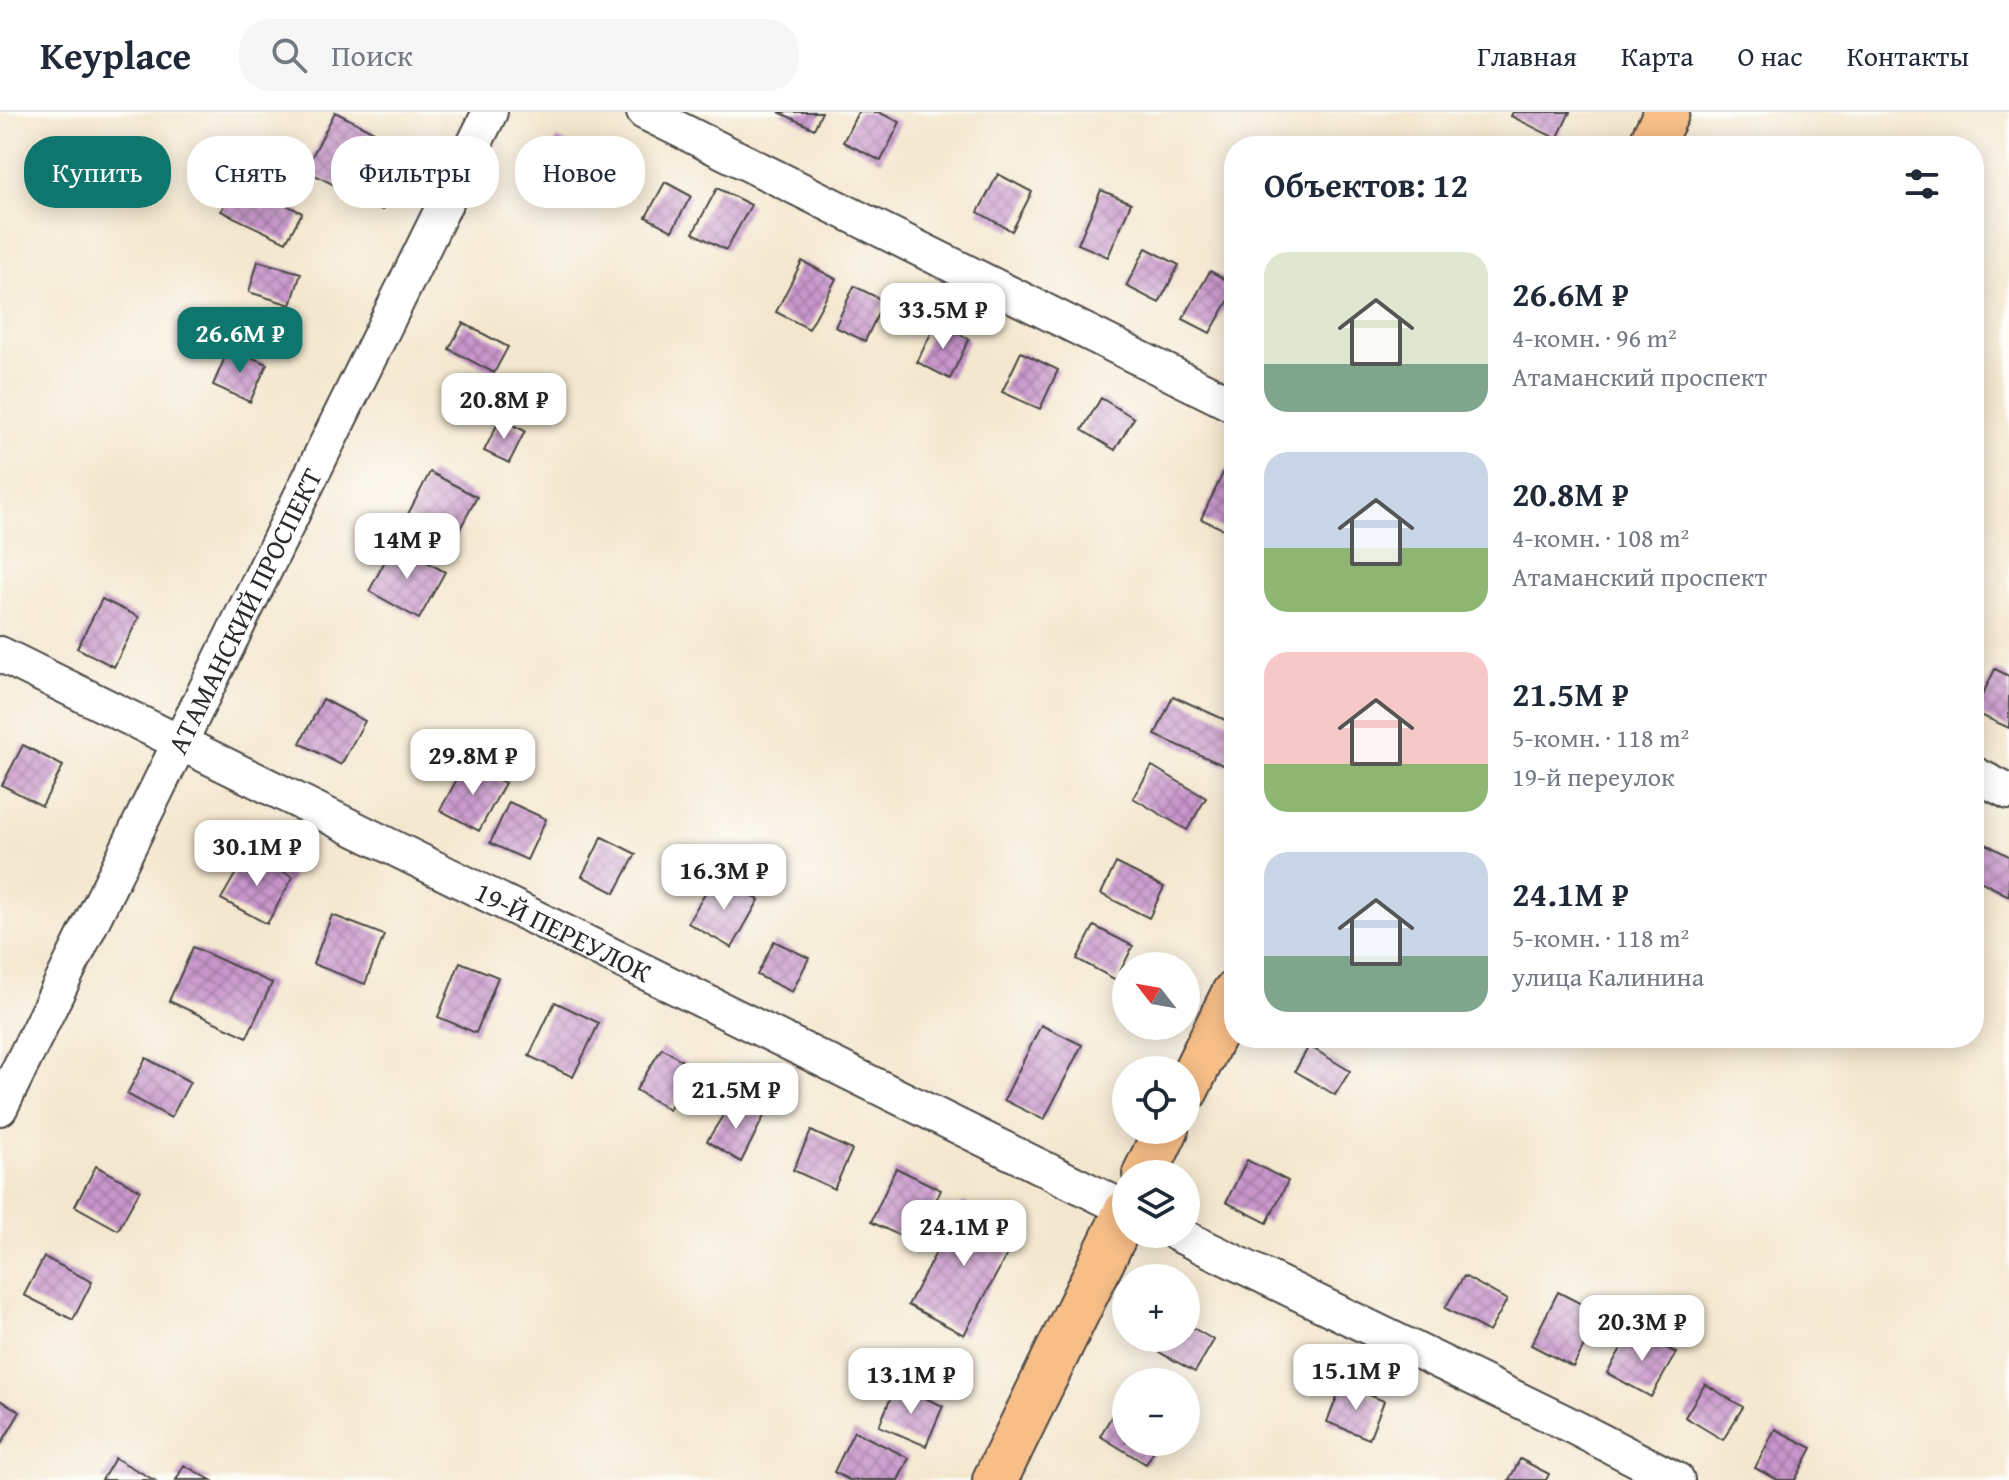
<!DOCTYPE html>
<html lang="ru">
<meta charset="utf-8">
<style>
:root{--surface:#fff;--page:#f6f6f7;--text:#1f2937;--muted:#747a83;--line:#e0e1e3;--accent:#0f766e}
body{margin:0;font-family:"Gentium Book Plus",serif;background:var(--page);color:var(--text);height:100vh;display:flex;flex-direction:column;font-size:30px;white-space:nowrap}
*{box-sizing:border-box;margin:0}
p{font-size:26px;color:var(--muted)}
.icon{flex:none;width:44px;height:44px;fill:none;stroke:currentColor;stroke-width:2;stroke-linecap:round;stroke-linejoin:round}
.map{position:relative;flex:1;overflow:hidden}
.panel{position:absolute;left:1224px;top:24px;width:760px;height:912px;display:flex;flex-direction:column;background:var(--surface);border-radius:32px;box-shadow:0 4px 20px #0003}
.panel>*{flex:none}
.guide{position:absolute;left:24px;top:24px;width:760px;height:72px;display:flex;gap:16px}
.needle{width:52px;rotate:301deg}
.buttons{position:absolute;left:1112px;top:840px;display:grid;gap:16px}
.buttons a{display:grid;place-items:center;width:88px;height:88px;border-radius:50%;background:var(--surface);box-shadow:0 4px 20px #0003;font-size:40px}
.price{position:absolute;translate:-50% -68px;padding:0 18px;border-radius:16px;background:#fff;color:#222;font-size:26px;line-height:52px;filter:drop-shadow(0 2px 4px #0008)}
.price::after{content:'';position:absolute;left:50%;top:48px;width:24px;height:18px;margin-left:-12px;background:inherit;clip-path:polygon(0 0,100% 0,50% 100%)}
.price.selected{background:var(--accent);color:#fff}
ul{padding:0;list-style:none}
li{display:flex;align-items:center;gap:24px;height:200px;padding:0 40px}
li span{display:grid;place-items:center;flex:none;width:224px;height:160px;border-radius:24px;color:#555}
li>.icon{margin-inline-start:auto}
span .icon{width:96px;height:96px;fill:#fffc;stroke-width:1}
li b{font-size:34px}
h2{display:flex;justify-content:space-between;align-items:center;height:96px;padding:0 40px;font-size:34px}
.chip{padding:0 28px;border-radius:32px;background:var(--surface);box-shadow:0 4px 20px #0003;font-size:28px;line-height:72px}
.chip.selected{background:var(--accent);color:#fff}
header{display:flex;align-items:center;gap:48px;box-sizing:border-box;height:112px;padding:0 40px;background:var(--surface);border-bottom:2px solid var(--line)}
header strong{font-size:38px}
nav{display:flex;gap:44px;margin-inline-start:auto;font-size:28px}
.search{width:560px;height:72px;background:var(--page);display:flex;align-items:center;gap:20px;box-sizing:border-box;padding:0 28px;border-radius:32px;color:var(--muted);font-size:30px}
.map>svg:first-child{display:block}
.building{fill:url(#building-cross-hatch)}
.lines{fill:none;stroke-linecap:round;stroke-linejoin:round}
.minor-casing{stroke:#494744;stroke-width:38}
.major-casing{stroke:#494744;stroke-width:48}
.minor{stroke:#fff;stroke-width:34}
.major{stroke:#f7be87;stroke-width:44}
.labels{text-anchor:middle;stroke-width:7;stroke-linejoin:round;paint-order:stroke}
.street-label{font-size:28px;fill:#2b2b2b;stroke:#fdfcf7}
</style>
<header>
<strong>Keyplace</strong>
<div class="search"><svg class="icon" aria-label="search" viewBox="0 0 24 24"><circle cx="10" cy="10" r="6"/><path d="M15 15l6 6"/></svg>Поиск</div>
<nav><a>Главная</a><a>Карта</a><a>О нас</a><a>Контакты</a></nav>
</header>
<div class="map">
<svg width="2009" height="1368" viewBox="0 0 2009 1368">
<defs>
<pattern id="building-cross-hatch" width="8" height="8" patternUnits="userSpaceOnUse" patternTransform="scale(2)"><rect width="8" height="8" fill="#c996cc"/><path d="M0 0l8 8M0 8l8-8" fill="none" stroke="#a37ba6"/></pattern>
</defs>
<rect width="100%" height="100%" fill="#fdfcf7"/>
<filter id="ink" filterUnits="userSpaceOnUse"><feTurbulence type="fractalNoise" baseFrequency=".0125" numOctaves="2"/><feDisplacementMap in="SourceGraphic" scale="16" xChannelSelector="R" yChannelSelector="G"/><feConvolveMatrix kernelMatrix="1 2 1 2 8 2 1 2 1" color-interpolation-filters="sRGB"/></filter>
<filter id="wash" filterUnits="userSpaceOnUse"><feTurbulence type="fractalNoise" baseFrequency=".006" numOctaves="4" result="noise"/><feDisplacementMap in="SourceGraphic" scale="32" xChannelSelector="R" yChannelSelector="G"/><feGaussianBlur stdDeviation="1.8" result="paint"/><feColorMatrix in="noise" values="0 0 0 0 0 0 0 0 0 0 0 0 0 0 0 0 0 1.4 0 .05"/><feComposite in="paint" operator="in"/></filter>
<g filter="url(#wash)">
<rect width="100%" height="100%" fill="#f4e7cf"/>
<g id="blocks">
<path class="building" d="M335,0L374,20L344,78L305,58Z
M779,0H822L814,17Z
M858,0H878L900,10L881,49L843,30Z
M1513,0H1570L1557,27L1511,4Z
M557,26L593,44L573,82L538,63Z
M385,37L407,48L382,98L358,86Z
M998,62L1032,80L1012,119L978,100Z
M238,67L302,101L286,130L221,99Z
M665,70L691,84L672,119L646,105Z
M717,76L751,93L726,138L693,121Z
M1101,78L1131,91L1108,145L1078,132Z
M1146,136L1179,153L1159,191L1126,174Z
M258,149L301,161L291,193L249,180Z
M802,149L836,167L809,217L776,200Z
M1210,159L1234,172V179L1210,221L1183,207Z
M854,174L884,189L865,229L835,215Z
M463,211L508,235L494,261L449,237Z
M936,211L969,227L950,267L917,250Z
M229,236L267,252L250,290L213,273Z
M1021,240L1058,258L1040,297L1002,280Z
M1101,286L1134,306L1115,338L1082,318Z
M500,307L525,319L509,351L484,339Z
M1225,357L1234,361V422L1201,407Z
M430,360L477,385L454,428L407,404Z
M394,432L445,460L419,507L369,479Z
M102,487L139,505L114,555L77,536Z
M1995,557L2009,564V616L1974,600Z
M1173,584L1234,612V634L1225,654L1155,623Z
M323,587L365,609L341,653L300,631Z
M23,633L63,654L42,694L2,673Z
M466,651L505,671L479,719L440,698Z
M1152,654L1206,686L1187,718L1133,686Z
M509,690L546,707L527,748L490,731Z
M602,725L636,742L615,781L582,764Z
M1982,730L2009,744V784L1974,766V746Z
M248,740L293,765L267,812L221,787Z
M1116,751L1164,775L1149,806L1101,782Z
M715,763L759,788L732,836L688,811Z
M332,803L384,823L365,872L313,852Z
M1094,814L1133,834L1116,868L1077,847Z
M774,829L809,846L792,880L757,863Z
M193,835L272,871L247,925L169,889Z
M460,850L498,865L476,921L438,905Z
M555,890L599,911L573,965L529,944Z
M1041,913L1082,933L1044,1008L1004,988Z
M1309,934L1350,959L1335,983L1295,959Z
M662,936L695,957L669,998L636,978Z
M146,946L190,970L171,1006L127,982Z
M732,989L764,1004L741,1050L707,1029Z
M811,1019L852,1038L834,1077L793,1058Z
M1247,1048L1288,1069L1267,1111L1226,1090Z
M96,1054L140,1078L118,1118L75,1094Z
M896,1056L941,1078L915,1131L871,1110Z
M963,1090L1019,1120L964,1223L908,1193Z
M44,1145L92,1170L73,1208L24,1183Z
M1464,1164L1507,1188L1489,1220L1445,1196Z
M1558,1180L1601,1202L1573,1255L1531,1233Z
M1186,1212L1214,1228L1195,1260L1152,1236L1157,1226H1186Z
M1632,1217L1676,1241L1651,1285L1607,1261Z
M1342,1272L1384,1289L1369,1327L1327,1310Z
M1705,1272L1743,1295L1723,1328L1685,1305Z
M896,1273L943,1294L926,1334L879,1314Z
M0,1288L20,1300L0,1334Z
M1116,1297L1126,1303V1330H1159L1146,1352L1100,1324Z
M1775,1317L1812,1336L1795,1368H1778L1755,1356Z
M854,1319L909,1346L898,1368H849L834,1360Z
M115,1346L154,1368H102Z
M1520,1347L1549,1362L1546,1368H1509Z
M184,1353L211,1368H176Z"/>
</g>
</g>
<g filter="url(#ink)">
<use href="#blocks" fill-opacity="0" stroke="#494744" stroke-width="2"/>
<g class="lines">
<g class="minor-casing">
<g id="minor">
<path d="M644,0L1234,293"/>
<path id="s1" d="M0,542L1126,1097"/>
<path d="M1974,662L2009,680"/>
<path id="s2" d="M0,996L490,0"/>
<path d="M1177,1122L1564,1310L1677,1368"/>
</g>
</g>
<g class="major-casing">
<path id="major" d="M1650,34L1667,0
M1186,978L1234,881
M1145,1062L1166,1018
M995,1368L1126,1100"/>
</g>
<use href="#minor" class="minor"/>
<use href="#major" class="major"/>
</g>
</g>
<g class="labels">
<g class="street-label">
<text dy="10" stroke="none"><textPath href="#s2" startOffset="554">АТАМАНСКИЙ ПРОСПЕКТ</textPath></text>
<text dy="10" stroke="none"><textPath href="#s1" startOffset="628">19-Й ПЕРЕУЛОК</textPath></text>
</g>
</g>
</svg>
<div class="buttons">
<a><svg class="needle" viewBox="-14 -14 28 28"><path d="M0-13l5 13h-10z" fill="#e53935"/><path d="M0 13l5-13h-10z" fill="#747a83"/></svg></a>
<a><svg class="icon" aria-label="locate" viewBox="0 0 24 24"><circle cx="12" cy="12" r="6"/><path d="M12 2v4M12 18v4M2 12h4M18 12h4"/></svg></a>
<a><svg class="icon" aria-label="layers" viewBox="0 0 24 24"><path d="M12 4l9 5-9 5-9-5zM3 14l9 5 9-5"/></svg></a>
<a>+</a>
<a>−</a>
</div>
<b class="price" style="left:943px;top:239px">33.5M ₽</b>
<b class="price selected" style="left:240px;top:263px">26.6M ₽</b>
<b class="price" style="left:504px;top:329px">20.8M ₽</b>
<b class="price" style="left:407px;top:469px">14M ₽</b>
<b class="price" style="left:473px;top:685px">29.8M ₽</b>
<b class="price" style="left:257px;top:776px">30.1M ₽</b>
<b class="price" style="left:724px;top:800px">16.3M ₽</b>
<b class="price" style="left:736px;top:1019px">21.5M ₽</b>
<b class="price" style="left:964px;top:1156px">24.1M ₽</b>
<b class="price" style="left:1642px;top:1251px">20.3M ₽</b>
<b class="price" style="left:1356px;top:1300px">15.1M ₽</b>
<b class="price" style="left:911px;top:1304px">13.1M ₽</b>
<div class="guide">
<a class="chip selected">Купить</a>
<a class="chip">Снять</a>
<a class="chip">Фильтры</a>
<a class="chip">Новое</a>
</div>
<section class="panel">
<h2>Объектов: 12<svg class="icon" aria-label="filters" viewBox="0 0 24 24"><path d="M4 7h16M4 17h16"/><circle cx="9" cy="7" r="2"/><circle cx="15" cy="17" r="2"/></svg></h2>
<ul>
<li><span style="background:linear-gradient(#dfe7d0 70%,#7fa58c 0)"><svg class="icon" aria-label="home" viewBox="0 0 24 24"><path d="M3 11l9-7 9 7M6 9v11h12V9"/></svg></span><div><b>26.6M ₽</b><p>4-комн. · 96 m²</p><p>Атаманский проспект</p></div></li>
<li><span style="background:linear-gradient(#c9d6e8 60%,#8fb573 0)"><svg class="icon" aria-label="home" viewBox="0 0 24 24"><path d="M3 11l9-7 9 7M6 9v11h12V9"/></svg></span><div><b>20.8M ₽</b><p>4-комн. · 108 m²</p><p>Атаманский проспект</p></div></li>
<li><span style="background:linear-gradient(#f6c9c9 70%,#8fb573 0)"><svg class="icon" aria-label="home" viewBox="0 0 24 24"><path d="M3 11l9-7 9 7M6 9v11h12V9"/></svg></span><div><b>21.5M ₽</b><p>5-комн. · 118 m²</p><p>19-й переулок</p></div></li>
<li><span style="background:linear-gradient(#c9d6e8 65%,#7fa58c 0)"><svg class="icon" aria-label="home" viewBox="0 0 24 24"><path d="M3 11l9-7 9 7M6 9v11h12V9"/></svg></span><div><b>24.1M ₽</b><p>5-комн. · 118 m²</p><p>улица Калинина</p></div></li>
</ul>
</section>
</div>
